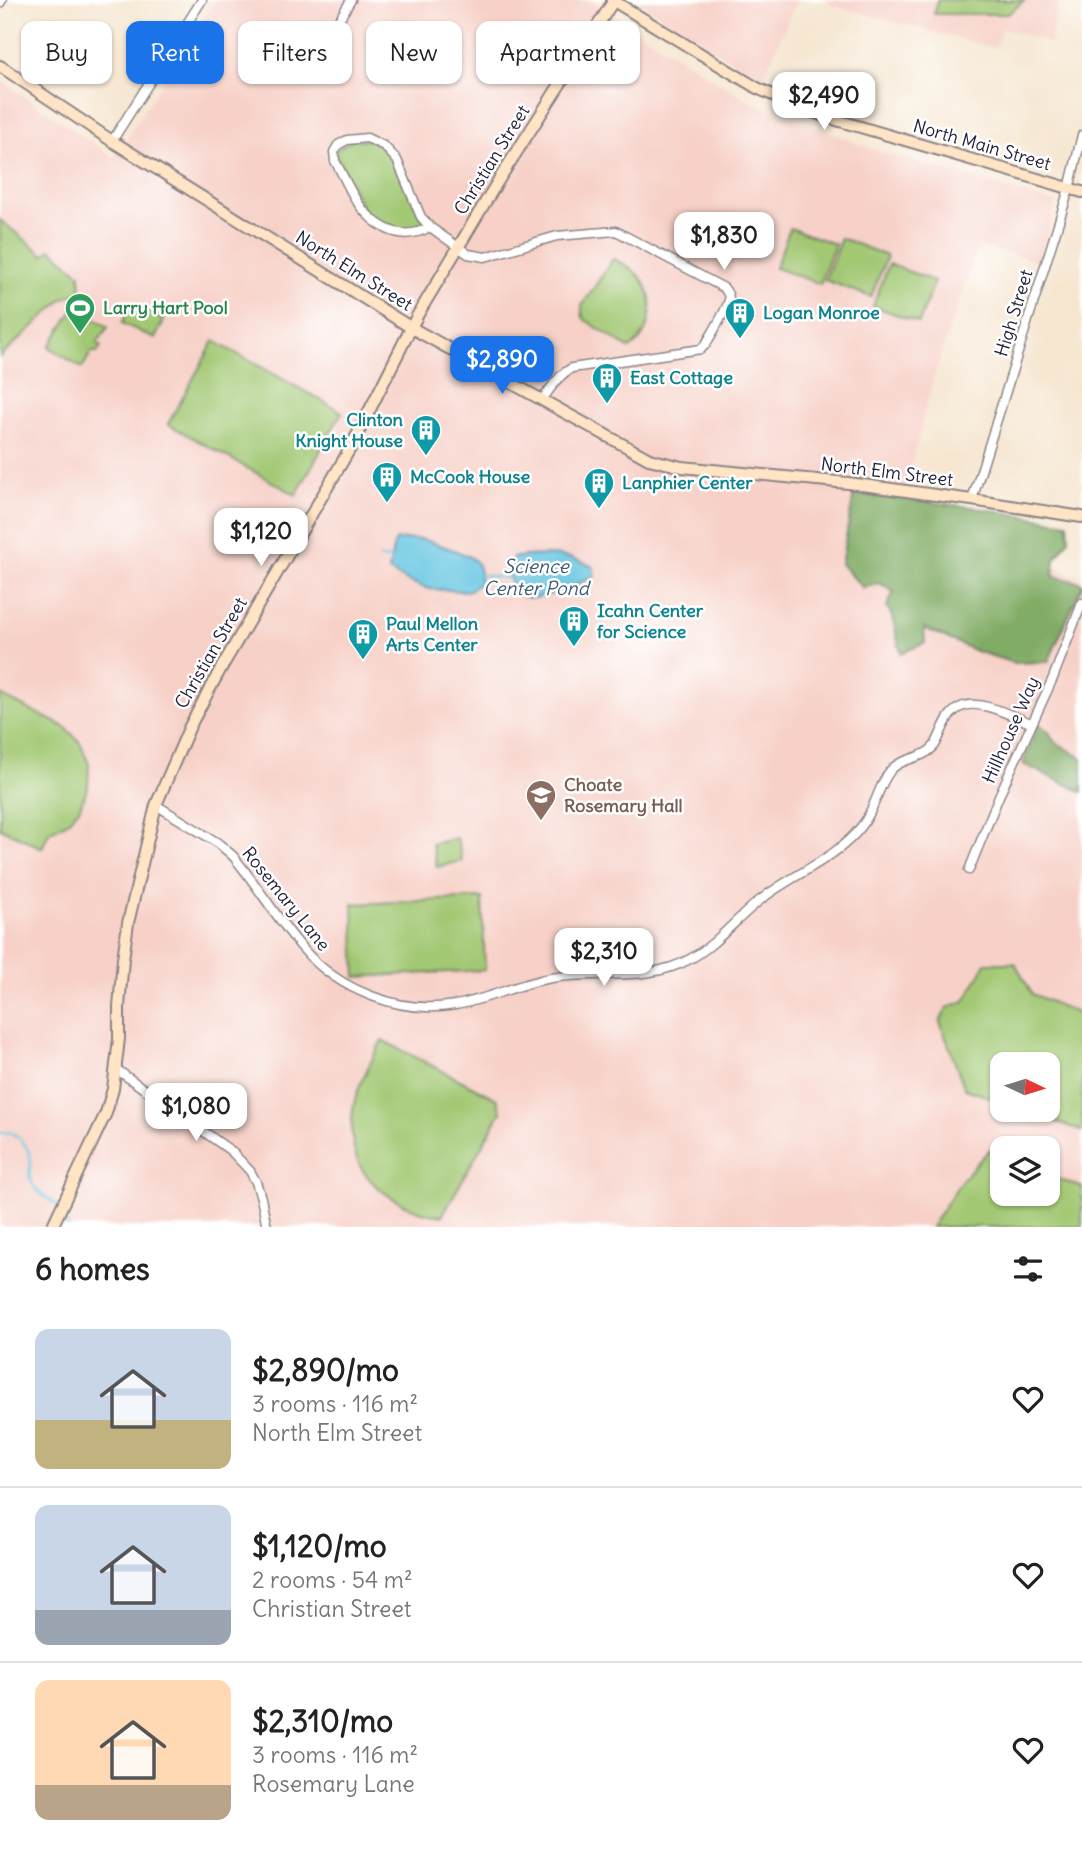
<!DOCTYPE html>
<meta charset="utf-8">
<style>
:root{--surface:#fff;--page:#f2f2f2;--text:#222;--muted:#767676;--line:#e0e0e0;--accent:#1a73e8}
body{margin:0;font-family:Delius,sans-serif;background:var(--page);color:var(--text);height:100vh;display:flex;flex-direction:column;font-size:26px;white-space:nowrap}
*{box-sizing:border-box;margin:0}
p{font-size:23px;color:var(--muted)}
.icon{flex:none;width:38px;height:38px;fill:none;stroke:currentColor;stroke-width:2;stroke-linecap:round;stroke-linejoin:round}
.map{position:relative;height:1227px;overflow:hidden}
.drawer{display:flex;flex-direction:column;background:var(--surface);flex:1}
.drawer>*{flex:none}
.banner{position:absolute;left:21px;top:21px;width:700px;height:63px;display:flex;gap:14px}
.needle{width:46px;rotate:94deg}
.buttons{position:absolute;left:990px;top:1052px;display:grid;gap:14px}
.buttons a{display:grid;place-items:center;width:70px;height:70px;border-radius:14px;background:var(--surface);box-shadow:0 2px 5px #0004;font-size:35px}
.price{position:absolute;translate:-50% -60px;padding:0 16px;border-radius:14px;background:#fff;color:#222;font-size:23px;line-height:46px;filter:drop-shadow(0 2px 4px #0008)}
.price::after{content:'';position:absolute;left:50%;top:42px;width:21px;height:16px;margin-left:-10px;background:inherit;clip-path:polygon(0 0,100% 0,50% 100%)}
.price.selected{background:var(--accent);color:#fff}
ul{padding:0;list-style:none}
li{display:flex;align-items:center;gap:21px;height:175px;padding:0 35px}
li+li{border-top:2px solid var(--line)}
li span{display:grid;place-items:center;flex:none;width:196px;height:140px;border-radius:14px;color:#555}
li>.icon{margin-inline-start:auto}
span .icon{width:84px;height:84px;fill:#fffc;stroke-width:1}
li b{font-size:30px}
h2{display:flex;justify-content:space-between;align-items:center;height:84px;padding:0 35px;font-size:30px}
.pill{padding:0 24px;border-radius:14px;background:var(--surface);box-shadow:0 2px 5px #0004;font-size:24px;line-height:63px}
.pill.selected{background:var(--accent);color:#fff}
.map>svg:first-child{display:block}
.built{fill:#f7d1c8;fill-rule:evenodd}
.green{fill:#a2c873;stroke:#627557;stroke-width:2}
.forest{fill:#81ac65;stroke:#526750;stroke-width:2}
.water{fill:#63c5e1;stroke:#42748e;stroke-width:2}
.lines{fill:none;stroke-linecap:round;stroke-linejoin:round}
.stream{stroke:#63c5e1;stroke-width:2.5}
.street-casing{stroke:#8c8486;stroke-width:11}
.secondary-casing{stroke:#8c8486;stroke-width:14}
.street{stroke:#fff;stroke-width:8}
.secondary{stroke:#ffe4c6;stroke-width:10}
.labels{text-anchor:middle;stroke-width:5;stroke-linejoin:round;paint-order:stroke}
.street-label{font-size:18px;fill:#22223b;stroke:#fff}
.leisure-label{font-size:18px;font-weight:bold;fill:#27864d;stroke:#fff;text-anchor:start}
.culture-label{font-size:18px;font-weight:bold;fill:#0d838f;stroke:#fff;text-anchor:start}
.education-label{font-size:18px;font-weight:bold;fill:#785e54;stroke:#fff;text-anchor:start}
.water-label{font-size:19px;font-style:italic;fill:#395b75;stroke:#fff}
</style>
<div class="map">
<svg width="1082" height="1227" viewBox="0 0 1082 1227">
<rect width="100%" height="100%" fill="#fff"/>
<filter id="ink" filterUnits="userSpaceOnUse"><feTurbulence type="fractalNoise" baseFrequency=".0143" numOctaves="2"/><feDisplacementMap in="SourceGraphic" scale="14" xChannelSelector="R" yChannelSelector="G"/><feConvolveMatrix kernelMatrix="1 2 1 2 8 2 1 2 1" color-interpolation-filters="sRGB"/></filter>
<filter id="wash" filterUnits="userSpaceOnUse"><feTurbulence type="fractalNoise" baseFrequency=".00686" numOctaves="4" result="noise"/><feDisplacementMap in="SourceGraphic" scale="28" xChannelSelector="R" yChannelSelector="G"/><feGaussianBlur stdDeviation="1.57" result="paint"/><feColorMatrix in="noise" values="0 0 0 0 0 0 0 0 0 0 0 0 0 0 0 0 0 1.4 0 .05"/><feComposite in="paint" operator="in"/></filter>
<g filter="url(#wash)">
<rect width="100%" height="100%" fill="#f6e6d0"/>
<path class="built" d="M215,0H589L742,97L764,107L872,149L1056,203L1039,262L978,245L935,372L907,480L903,501L1069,525L1054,567L1082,579V1227H0V80L114,158ZM1003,1064H1048V1110H1003ZM1003,1148H1048V1194H1003Z
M636,0H797L763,79L756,77Z
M824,0H1058L1050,43L1002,28L995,48L831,5Z"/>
<path class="green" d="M938,0H1025L1008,14H934Z
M353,139L376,141L400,167L427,228L398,234L365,213L334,152Z
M0,220L44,255L51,249L80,274L81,291L63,299L0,357Z
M790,228L835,244L820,284L775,268Z
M841,238L887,256L871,297L825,280Z
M613,259C622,263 630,267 637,274C659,295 653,331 630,349L584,319L582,314V306Z
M889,264L934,281L919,323L873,306Z
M132,304L164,320L155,339L122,323Z
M76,306L108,327L97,343L101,346L97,353L92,351L82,368L49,347Z
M214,341L342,412L296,495L168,424Z
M0,695L65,727L80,742L89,764L88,787L79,809L66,823L49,832L42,848L0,828Z
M457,838L462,861L437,867L432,844Z
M482,898L485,970L356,977L353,904Z
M986,963H1015L1032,994L1082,1015V1131L1023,1110H1048V1064H1003V1102L965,1089L940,1022L947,1008L965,1001Z
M382,1040L497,1099L501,1112L442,1216C409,1213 364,1187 355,1153C351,1139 351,1124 353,1110C356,1086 372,1062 382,1040Z
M989,1150L1003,1156V1194H1048V1176L1082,1187V1227H931L961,1181Z"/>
<path class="forest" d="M854,494L972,507L1068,523L1069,539L1055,559L1053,576L1082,583V586L1048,662L1014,663L976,651L924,628L925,643L901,653L893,619L887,606L894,592L879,583L863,588L841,564Z
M1038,724L1048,731L1054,741L1082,758V792L1023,764Z"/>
<path class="water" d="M421,539C433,543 468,553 475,561C481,568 480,576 479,584L470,590L465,591L429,589L407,581L389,571C392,560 391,550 396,540Z
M548,555C565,555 578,559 593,567L595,576C585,581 575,585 564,589C547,595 523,608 512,584C507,575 507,568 512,558L525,556Z"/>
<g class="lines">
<path class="stream" d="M379,558L392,559
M480,575L509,578
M0,1133C3,1133 8,1132 11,1133C21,1136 30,1151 31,1161C31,1166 28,1173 30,1178C33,1191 49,1199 58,1206
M64,1210L68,1227"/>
</g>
</g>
<g filter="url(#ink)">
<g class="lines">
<g class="street-casing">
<path id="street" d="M0,3L2,0
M325,43L351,0
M112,141L202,0
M430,227C406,240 385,233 366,213C353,200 345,178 335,161L334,152L338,145L347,140L367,138L384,146L397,160L421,217L430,227L468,254L485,257L557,236L616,231L724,288C727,292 729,294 729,299C728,308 711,335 706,344L701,349L572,368C558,375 551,388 542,400
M972,500L1069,189L1082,135
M156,805L218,843L233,856C258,886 277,919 303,949C339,990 400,1015 455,1005C486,1000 515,985 546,979C595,969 645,984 690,959C717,944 735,920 759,901C791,875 835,860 861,827C875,810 877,788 890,771C901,757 924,760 935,745C943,732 945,714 961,707C979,698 1013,717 1031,723
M969,870L999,796L1053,678L1082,603
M116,1069L231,1151L250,1171L256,1182L261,1198L267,1227"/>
</g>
<g class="secondary-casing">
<path id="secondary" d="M612,0L757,88L804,109L840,121L1082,192
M0,66L112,141L410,327L649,459L682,467L848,483L972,500L1082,517
M52,1227L106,1113L113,1089L119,1039V1007L123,959L128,923L156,805L190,726L220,670L351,447L417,316L498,181L614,0"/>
</g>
<use href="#street" class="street"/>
<use href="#secondary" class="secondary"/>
</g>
</g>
<defs>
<g id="stadium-pin" transform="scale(1.575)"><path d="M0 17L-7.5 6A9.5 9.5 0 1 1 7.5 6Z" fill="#2e9e5b" stroke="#fff"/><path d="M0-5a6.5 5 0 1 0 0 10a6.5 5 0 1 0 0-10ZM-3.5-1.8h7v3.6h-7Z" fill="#fff"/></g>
<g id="building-pin" transform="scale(1.575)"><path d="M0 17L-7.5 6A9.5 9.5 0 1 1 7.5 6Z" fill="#0f9aa8" stroke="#fff"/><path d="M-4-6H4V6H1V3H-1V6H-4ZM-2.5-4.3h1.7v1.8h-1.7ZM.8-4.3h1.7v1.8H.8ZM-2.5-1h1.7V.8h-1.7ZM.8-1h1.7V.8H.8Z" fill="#fff"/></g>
<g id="university-pin" transform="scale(1.575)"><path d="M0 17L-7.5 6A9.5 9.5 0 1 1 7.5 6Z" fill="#8d6e63" stroke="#fff"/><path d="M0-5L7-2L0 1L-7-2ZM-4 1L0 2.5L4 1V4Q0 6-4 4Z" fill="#fff"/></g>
</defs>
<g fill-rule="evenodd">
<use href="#stadium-pin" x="80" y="308"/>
<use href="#building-pin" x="740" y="313"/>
<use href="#building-pin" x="607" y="378"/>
<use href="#building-pin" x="426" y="430"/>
<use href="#building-pin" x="387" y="477"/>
<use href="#building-pin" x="599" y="483"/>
<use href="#building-pin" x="574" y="621"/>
<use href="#building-pin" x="363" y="634"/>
<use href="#university-pin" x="541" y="795"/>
</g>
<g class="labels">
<g class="street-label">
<text transform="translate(982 145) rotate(16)" y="6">North Main Street</text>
<text transform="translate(492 160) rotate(-58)" y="6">Christian Street</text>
<text transform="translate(354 271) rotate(32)" y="6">North Elm Street</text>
<text transform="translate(1014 313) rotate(-73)" y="6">High Street</text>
<text transform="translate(887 472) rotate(7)" y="6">North Elm Street</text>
<text transform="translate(211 653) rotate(-60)" y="6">Christian Street</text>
<text transform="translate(1011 730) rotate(-66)" y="6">Hillhouse Way</text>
<text transform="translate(286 899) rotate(51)" y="6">Rosemary Lane</text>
</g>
<g class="leisure-label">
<text x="103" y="314">Larry Hart Pool</text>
</g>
<g class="culture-label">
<text x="763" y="319">Logan Monroe</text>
<text x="630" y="384">East Cottage</text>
<text x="403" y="426" text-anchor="end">Clinton<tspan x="403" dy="21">Knight House</tspan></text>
<text x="410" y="483">McCook House</text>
<text x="622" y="489">Lanphier Center</text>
<text x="597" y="617">Icahn Center<tspan x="597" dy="21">for Science</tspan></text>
<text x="386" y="630">Paul Mellon<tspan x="386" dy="21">Arts Center</tspan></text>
</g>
<g class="education-label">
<text x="564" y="791">Choate<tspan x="564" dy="21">Rosemary Hall</tspan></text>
</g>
<g class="water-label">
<text x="536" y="573">Science<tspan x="536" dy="22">Center Pond</tspan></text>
</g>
</g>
</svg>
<div class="buttons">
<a><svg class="needle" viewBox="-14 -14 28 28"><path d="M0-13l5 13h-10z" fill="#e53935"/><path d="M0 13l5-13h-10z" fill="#767676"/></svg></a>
<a><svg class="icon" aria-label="layers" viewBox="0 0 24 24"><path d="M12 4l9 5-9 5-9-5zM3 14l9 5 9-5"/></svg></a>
</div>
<b class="price" style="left:824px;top:132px">$2,490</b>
<b class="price" style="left:724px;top:272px">$1,830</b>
<b class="price selected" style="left:502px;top:396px">$2,890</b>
<b class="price" style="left:261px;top:568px">$1,120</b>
<b class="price" style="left:604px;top:988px">$2,310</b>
<b class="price" style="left:196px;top:1143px">$1,080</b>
<div class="banner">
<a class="pill">Buy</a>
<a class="pill selected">Rent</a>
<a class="pill">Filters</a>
<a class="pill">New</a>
<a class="pill">Apartment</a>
</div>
</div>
<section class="drawer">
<h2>6 homes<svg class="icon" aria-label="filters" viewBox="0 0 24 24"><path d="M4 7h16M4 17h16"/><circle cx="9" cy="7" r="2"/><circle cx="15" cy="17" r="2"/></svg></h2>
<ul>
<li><span style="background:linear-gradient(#c9d6e8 65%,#c2b280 0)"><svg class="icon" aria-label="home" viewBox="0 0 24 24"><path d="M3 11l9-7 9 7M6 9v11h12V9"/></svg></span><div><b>$2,890/mo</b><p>3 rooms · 116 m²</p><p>North Elm Street</p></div><svg class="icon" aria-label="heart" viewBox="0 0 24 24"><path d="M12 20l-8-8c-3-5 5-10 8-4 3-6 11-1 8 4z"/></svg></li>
<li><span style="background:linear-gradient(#c9d6e8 75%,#9aa5b1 0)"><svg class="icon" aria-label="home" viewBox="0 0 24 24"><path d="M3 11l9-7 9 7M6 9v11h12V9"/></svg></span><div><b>$1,120/mo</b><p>2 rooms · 54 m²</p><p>Christian Street</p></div><svg class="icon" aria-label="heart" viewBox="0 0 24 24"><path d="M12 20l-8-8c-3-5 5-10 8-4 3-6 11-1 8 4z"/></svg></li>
<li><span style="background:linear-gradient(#ffd9b3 75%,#b9a48a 0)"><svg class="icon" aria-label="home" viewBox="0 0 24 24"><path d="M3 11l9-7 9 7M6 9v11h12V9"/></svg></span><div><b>$2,310/mo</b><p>3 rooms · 116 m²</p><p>Rosemary Lane</p></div><svg class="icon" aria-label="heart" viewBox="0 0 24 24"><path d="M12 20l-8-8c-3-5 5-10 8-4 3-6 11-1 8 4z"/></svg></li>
</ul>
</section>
